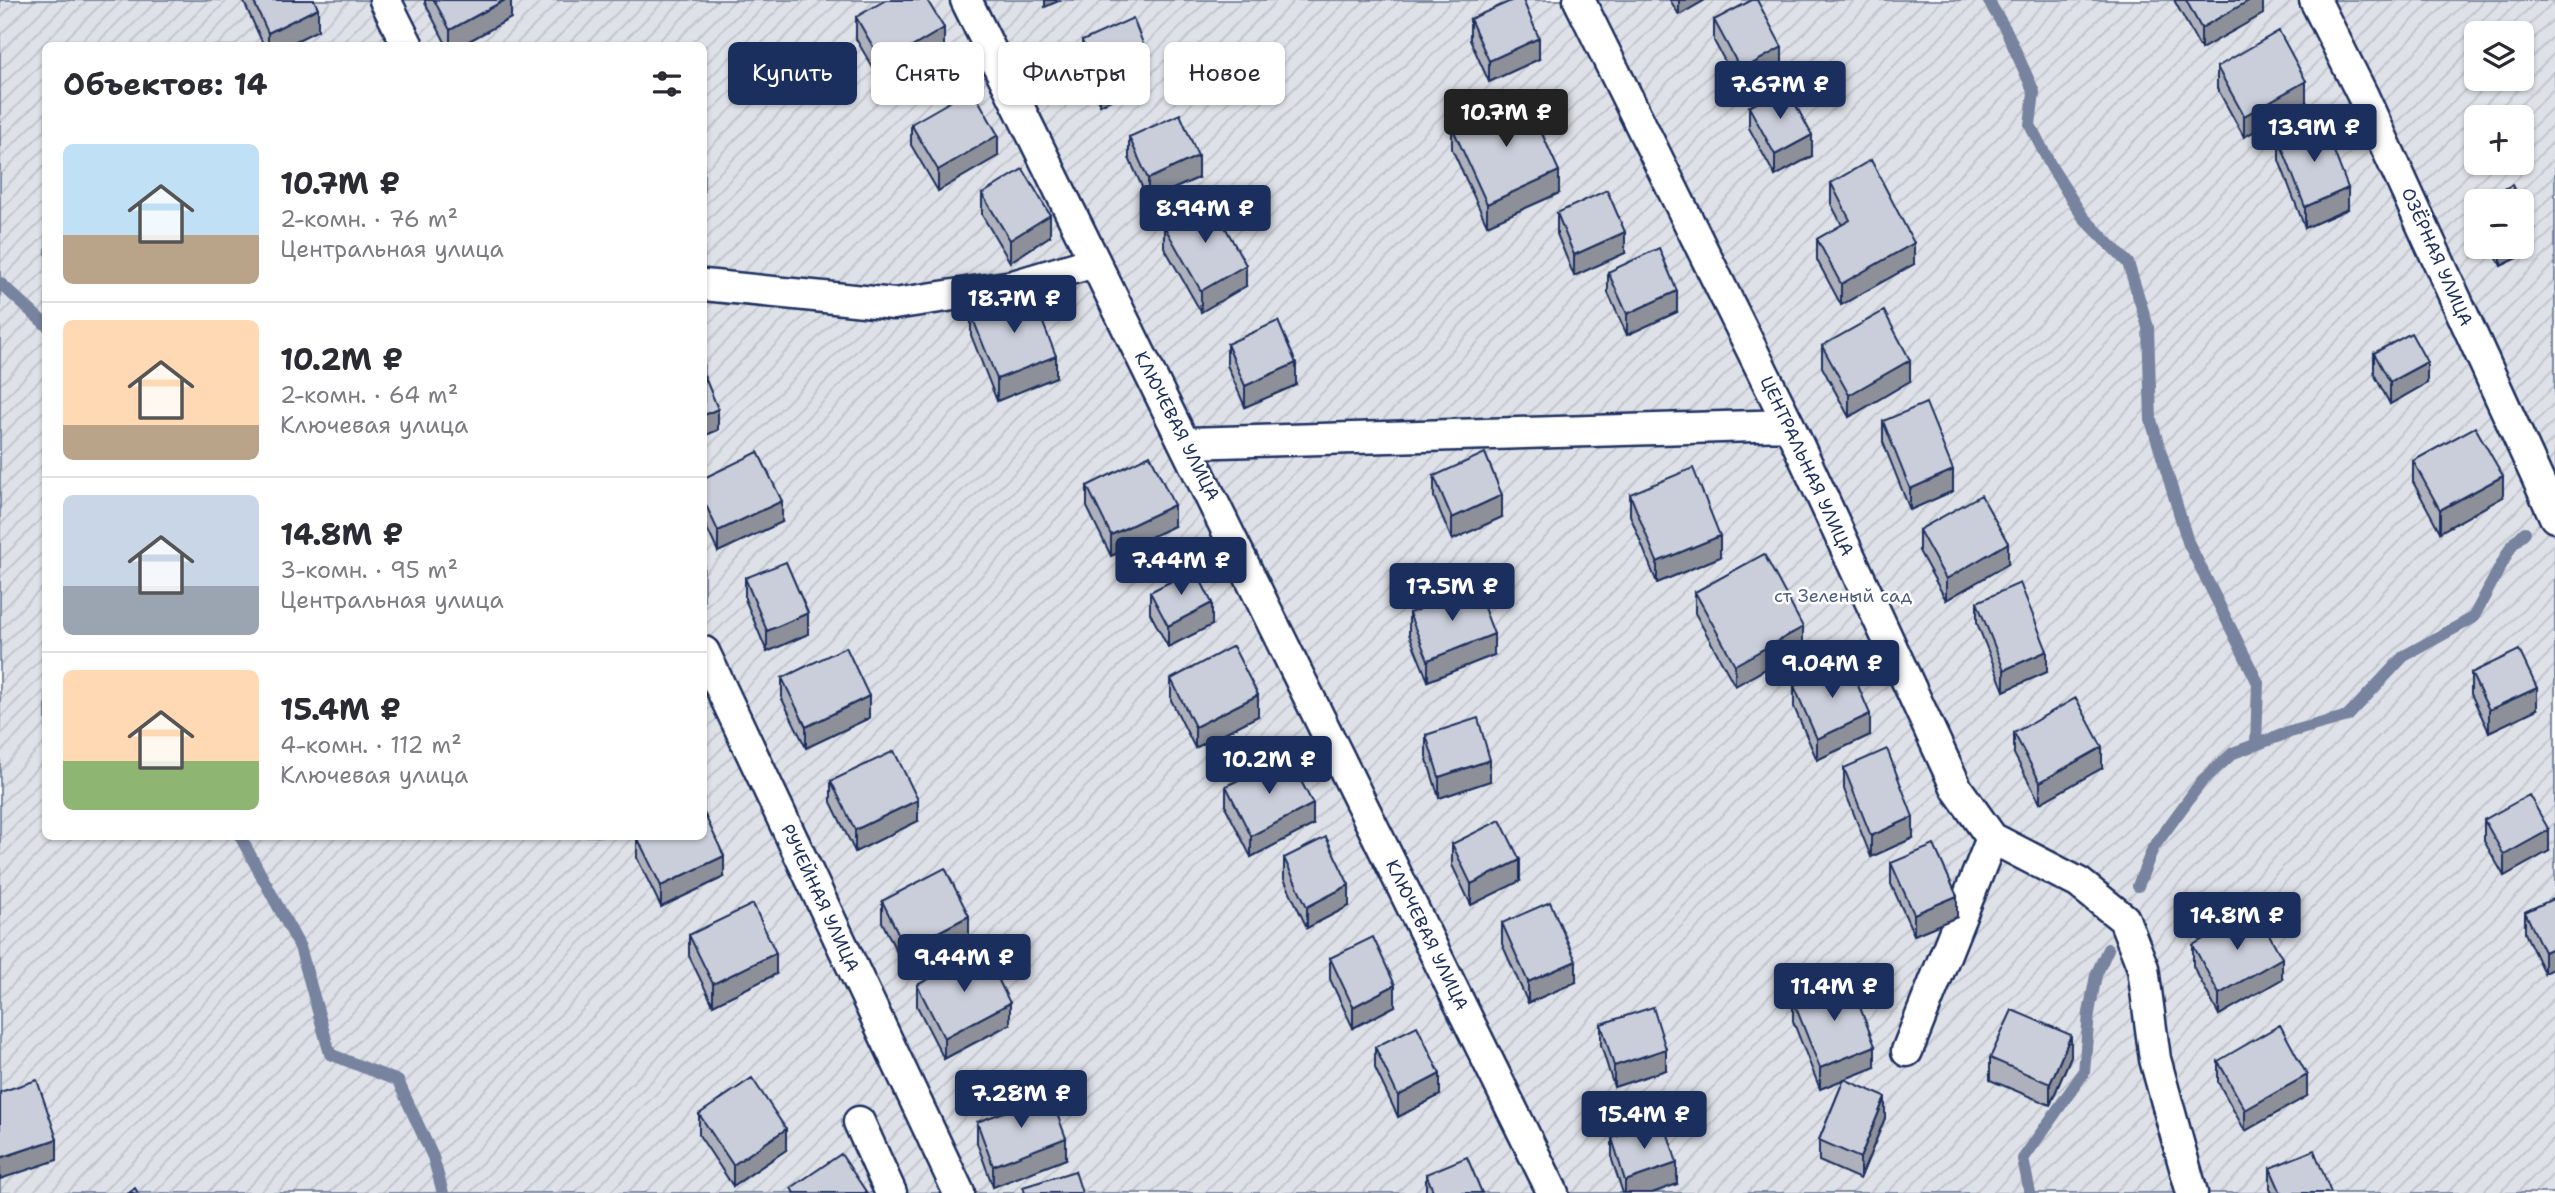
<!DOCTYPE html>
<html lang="ru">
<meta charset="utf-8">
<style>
:root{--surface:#fff;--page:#f7f7f7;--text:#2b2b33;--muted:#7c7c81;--line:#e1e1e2;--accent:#1b2f5e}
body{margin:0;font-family:"Shantell Sans",sans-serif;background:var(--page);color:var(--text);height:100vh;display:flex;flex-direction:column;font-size:26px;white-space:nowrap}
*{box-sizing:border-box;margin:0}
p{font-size:23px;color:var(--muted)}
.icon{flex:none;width:38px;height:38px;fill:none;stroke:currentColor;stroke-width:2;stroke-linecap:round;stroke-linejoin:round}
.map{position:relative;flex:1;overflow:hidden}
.drawer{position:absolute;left:42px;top:42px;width:665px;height:798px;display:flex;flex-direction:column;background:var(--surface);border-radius:10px;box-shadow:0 2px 5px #0004}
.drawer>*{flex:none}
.top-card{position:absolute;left:728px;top:42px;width:665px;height:63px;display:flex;gap:14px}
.fabs{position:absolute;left:2464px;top:21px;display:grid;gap:14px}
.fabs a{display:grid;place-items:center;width:70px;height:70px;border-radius:10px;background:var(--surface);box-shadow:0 2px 5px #0004;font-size:35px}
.price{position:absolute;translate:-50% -60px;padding:0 16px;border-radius:7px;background:var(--accent);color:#fff;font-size:23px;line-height:46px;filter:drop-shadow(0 2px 4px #0008)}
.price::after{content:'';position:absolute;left:50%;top:42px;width:21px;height:16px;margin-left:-10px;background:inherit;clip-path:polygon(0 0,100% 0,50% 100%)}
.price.active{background:#222;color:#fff}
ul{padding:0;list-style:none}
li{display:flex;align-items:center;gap:21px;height:175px;padding:0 21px}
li+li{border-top:2px solid var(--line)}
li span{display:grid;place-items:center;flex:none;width:196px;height:140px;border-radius:10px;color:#555}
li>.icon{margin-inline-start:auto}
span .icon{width:84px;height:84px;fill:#fffc;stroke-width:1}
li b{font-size:30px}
h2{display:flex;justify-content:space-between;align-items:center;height:84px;padding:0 21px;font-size:30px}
.pill{padding:0 24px;border-radius:10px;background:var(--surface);box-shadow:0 2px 5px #0004;font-size:24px;line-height:63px}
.pill.active{background:var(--accent);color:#fff}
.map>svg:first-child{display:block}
.garden{fill:url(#garden-furrows);stroke:#7c88a2;stroke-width:2;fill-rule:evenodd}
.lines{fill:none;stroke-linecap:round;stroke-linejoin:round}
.stream{stroke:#77839f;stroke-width:12}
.minor-casing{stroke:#1b2f5e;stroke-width:35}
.minor{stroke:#fff;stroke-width:30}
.wall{fill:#aeb1bb;stroke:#1b2f5e;stroke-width:2}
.shaded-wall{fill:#8d9099;stroke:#1b2f5e;stroke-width:2}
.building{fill:#caceda;stroke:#1b2f5e;stroke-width:2}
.labels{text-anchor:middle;stroke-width:5;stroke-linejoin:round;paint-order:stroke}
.street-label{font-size:18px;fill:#1b2f5e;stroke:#fff}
.park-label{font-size:18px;fill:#4c5c80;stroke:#fff}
</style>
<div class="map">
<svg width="2555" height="1193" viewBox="0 0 2555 1193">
<defs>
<pattern id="garden-furrows" width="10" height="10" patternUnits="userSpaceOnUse" patternTransform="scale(1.75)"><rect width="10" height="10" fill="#dee1e7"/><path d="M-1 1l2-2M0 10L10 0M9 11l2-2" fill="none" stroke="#bec1c9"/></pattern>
</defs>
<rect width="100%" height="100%" fill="#fff"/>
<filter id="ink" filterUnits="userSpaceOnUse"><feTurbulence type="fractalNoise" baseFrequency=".0143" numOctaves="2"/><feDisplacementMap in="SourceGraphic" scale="14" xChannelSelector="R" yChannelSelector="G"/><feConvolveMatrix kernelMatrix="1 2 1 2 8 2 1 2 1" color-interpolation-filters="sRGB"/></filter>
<g filter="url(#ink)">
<path class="garden" d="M0,0H2555V1193H0ZM2476,33H2522V79H2476ZM46,46H704V836H46ZM2476,117H2522V163H2476ZM2476,201H2522V247H2476Z"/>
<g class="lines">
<path class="stream" d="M1988,0L2007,32L2034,92L2030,125L2052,168L2083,217L2128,263L2148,327L2151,420L2188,542L2258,683L2256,745
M0,283L46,325
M240,836L300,947L330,1054L398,1081L433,1157L443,1193
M2138,886L2153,848L2202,781L2233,753L2290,732L2348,716L2404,656L2473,618L2512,545L2525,532
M2030,1193L2023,1159L2084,1072L2089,1013L2096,975L2108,949"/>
<g class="minor-casing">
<path id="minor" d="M385,0L408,46
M966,0L1553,1193
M1579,0L1789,425L1957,789L1992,838L2079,883L2124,919L2143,968L2155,1059L2192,1193
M2315,0L2363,96L2555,517
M704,285L894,304L1013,286L1094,262
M1187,443L1789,425
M704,652L959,1193
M1907,1051L1992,838
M859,1122L891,1193"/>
</g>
<use href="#minor" class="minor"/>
</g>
<path class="wall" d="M243,0H314L318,30L286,46H264Z
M425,0H511V18L460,46H447L425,3Z
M1670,0H1705L1679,15Z
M2174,0H2263V14L2201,49Z
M856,17L944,49L883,85L856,39Z
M1470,19L1539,59L1489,82L1470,40Z
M1714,20L1782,68L1741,91L1714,41Z
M1082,41L1150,82L1100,105L1082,62Z
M2217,67L2306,102L2244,137L2217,88Z
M1749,107L1812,156L1775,176L1749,128Z
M911,124L998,156L938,191L911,145Z
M1452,127L1559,193L1487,225L1452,149Z
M1129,137L1198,178L1148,200L1129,158Z
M2279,139L2348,209L2305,228L2279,160Z
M1831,183L1914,264L1841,305L1817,260V239L1842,225L1831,204Z
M982,194L1050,236L1010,262L982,215Z
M1557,213L1625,253L1574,276L1557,234Z
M1164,226L1246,286L1201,312L1164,247Z
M2491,247H2522L2534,250L2501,266Z
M1608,272L1677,312L1627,335L1608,293Z
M971,314L1056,377L997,401L971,335Z
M1227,344L1296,385L1245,407L1227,365Z
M1822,346L1910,381L1849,417L1822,367Z
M2374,353L2427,383L2390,404L2374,374Z
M1883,421L1953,491L1910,510L1883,442Z
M2413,461L2503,497L2440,532L2413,482Z
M1434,476L1502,517L1452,540L1434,497Z
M704,478L782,522L718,552L704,522Z
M1087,486L1174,526L1111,556L1087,507Z
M1630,494L1720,557L1657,583L1630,515Z
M1919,530L2008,564L1946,600L1919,551Z
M745,578L808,634L767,652L745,599Z
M1150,592L1212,625L1168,647L1150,613Z
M1695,592L1803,648L1735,686L1695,613Z
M1977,602L2047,672L2004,691L1977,623Z
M1409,613L1494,655L1428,681L1409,634Z
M2471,673L2537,709L2489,732L2471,694Z
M782,678L869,718L806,748L782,699Z
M1171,679L1258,716L1195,748L1171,700Z
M1794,686L1870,735L1817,760L1794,707Z
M2014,733L2102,768L2040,803L2014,754Z
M1426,735L1490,781L1439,798L1426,756Z
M1844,768L1913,838L1871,857L1844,789Z
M831,781L918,821L855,852L831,802Z
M1226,786L1313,825L1251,857L1226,808Z
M2484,820L2549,851L2504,876L2484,841Z
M637,837L724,877L661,907L637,858Z
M1452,844L1520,881L1471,905L1452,865Z
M1284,858L1349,906L1307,928L1284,879Z
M1891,863L1957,917L1914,935L1891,884Z
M2555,898L2544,973L2525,933V912Z
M882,901L969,937L906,971L882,922Z
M1502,923L1576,982L1528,1003L1502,944Z
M689,935L776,974L713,1005L689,956Z
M2193,945L2282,979L2219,1015L2193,966Z
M1330,958L1395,1006L1353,1028L1330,979Z
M917,985L1010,1024L944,1059L917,1006Z
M1793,1000L1875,1067L1844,1079L1885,1118L1860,1179L1819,1161V1140L1844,1079L1820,1089L1793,1021Z
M1601,1024L1666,1070L1614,1087L1601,1045Z
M1375,1047L1440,1095L1398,1117L1375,1068Z
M2071,1056L2050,1105L1990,1080V1058Z
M2218,1061L2307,1096L2245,1131L2218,1082Z
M699,1114L786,1150L733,1186L699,1135Z
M977,1122L1066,1159L993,1187L977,1143Z
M1612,1138L1677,1184L1652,1193H1623L1612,1160Z
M2270,1168L2331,1193H2272L2270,1189Z
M1426,1174L1482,1193H1426Z"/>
<path class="shaded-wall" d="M505,0H511V18L460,46H450V30Z
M1045,0H1061L1045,7Z
M1679,0H1705L1679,15Z
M2250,0H2263V14L2201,49V28Z
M318,8V30L286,46H268V33Z
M944,28V49L883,85V64Z
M1539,38V59L1489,82V61Z
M1782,47V68L1741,91V70Z
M1150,61V82L1100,105V84Z
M2306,81V102L2244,137V116Z
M998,135V156L938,191V170Z
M1812,135V156L1775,176V155Z
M1198,156V178L1148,200V179Z
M1559,171V193L1487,225V204Z
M2348,188V209L2305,228V207Z
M1050,215V236L1010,262V240Z
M2534,229V250L2501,266V247H2522V235Z
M1625,232V253L1574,276V255Z
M1914,243V264L1841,305V284Z
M1246,265V286L1201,312V291Z
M1677,291V312L1627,335V314Z
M1056,356V377L997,401V379Z
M1910,360V381L1849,417V395Z
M2427,362V383L2390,404V382Z
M1296,363V385L1245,407V386Z
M718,409V430L704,436V415Z
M1953,470V491L1910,510V489Z
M2503,476V497L2440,532V510Z
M1502,495V517L1452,540V518Z
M782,501V522L718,552V531Z
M1174,505V526L1111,556V535Z
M1720,536V557L1657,583V562Z
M2008,543V564L1946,600V579Z
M1212,603V625L1168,647V626Z
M808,613V634L767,652V631Z
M1803,627V648L1735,686V665Z
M1494,634V655L1428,681V660Z
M2047,651V672L2004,691V670Z
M2537,688V709L2489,732V710Z
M1258,695V716L1195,748V727Z
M869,696V718L806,748V727Z
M1870,714V735L1817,760V739Z
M2102,747V768L2040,803V782Z
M1490,760V781L1439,798V777Z
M918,800V821L855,852V830Z
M1313,804V825L1251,857V836Z
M1913,817V838L1871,857V836Z
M2549,830V851L2504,876V855Z
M724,856V877L661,907V886Z
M1520,860V881L1471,905V884Z
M1349,885V906L1307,928V907Z
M1957,896V917L1914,935V914Z
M969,916V937L906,971V949Z
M2555,947V968L2544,973V952Z
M776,953V974L713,1005V984Z
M2282,958V979L2219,1015V994Z
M1576,961V982L1528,1003V982Z
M1395,985V1006L1353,1028V1007Z
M1010,1003V1024L944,1059V1038Z
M2071,1035V1056L2050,1105V1084Z
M1875,1046V1067L1820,1089V1068Z
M1666,1049V1070L1614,1087V1066Z
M1440,1074V1095L1398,1117V1096Z
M2307,1075V1096L2245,1131V1110Z
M1885,1097V1118L1860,1179V1158Z
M786,1129V1150L733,1186V1165Z
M1066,1138V1159L993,1187V1166Z
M57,1139V1160L0,1179V1158Z
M1677,1163V1184L1652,1193H1625V1181Z"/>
<path class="building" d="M253,0H314L318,8L268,33Z
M434,0H505L450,30Z
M886,0H927L944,28L883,64L856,17Z
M1513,0H1523L1539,38L1489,61L1470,19Z
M1752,0H1757L1782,47L1741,70L1714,20Z
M2186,0H2250L2201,28Z
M1133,18L1150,61L1100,84L1082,41Z
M2279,31L2306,81L2244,116L2217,67Z
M1786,87L1812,135L1775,155L1749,107Z
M972,89L998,135L938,170L911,124Z
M1524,94L1559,171L1487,204L1452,127Z
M1180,114L1198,156L1148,179L1129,137Z
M2322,120L2348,188L2305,207L2279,139Z
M1871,160L1914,243L1841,284L1817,239L1850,220L1831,183Z
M1023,169L1050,215L1010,240L982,194Z
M2512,185L2520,201H2479Z
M1607,190L1625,232L1574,255L1557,213Z
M1210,200L1246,265L1201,291L1164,226Z
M2522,204L2534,229L2522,235Z
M1659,248L1677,291L1627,314L1608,272Z
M1030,290L1056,356L997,379L971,314Z
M1884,311L1910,360L1849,395L1822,346Z
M1278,321L1296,363L1245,386L1227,344Z
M2411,333L2427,362L2390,382L2374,353Z
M704,375L718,409L704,415Z
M1926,403L1953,470L1910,489L1883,421Z
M2475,427L2503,476L2440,510L2413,461Z
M758,452L782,501L718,531L704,501V478Z
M1485,453L1502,495L1452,518L1434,476Z
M1150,455L1174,505L1111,535L1087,486Z
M1693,468L1720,536L1657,562L1630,494Z
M1981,495L2008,543L1946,579L1919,530Z
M1764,554L1803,627L1735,665L1695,592Z
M786,562L808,613L767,631L745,578Z
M1195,569L1212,603L1168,626L1150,592Z
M2020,583L2047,651L2004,670L1977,602Z
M1476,587L1494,634L1428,660L1409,613Z
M1233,646L1258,695L1195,727L1171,679Z
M846,647L869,696L806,727L782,678Z
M2519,650L2537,688L2489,710L2471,673Z
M1848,662L1870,714L1817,739L1794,686Z
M2076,698L2102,747L2040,782L2014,733Z
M1478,718L1490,760L1439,777L1426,735Z
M1887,749L1913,817L1871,836L1844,768Z
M894,751L918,800L855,830L831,781Z
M1288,756L1313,804L1251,836L1226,786Z
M2529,795L2549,830L2504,855L2484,820Z
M704,813L724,856L661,886L637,837L704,836Z
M1500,820L1520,860L1471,884L1452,844Z
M1326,837L1349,885L1307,907L1284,858Z
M1934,845L1957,896L1914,914L1891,863Z
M945,868L969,916L906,949L882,901Z
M2555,898V947L2544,952L2525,912Z
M1550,902L1576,961L1528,982L1502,923Z
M753,904L776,953L713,984L689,935Z
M2255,909L2282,958L2219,994L2193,945Z
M1373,937L1395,985L1353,1007L1330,958Z
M984,950L1010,1003L944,1038L917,985Z
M1849,979L1875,1046L1820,1068L1793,1000Z
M1653,1007L1666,1049L1614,1066L1601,1024Z
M2012,1010L2071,1035L2050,1084L1990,1058Z
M2280,1025L2307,1075L2245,1110L2218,1061Z
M1417,1026L1440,1074L1398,1096L1375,1047Z
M752,1078L786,1129L733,1165L699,1114Z
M1844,1079L1885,1097L1860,1158L1819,1140Z
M37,1080L57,1139L0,1158V1092Z
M1050,1095L1066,1138L993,1166L977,1122Z
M1664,1122L1677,1163L1625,1181L1612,1138Z
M2314,1150L2331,1193H2281L2270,1168Z
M841,1154L867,1193H794L791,1188Z
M1467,1157L1482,1193H1434L1426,1174Z
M1075,1171L1082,1193H1025L1023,1187Z
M135,1188L138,1193H129Z"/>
</g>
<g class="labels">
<g class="street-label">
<text transform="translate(2437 257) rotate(66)" y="6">ОЗЁРНАЯ УЛИЦА</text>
<text transform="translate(1177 426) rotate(63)" y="6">КЛЮЧЕВАЯ УЛИЦА</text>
<text transform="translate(1807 466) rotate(65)" y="6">ЦЕНТРАЛЬНАЯ УЛИЦА</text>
<text transform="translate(820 898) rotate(65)" y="6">РУЧЕЙНАЯ УЛИЦА</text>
<text transform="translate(1427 935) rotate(64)" y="6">КЛЮЧЕВАЯ УЛИЦА</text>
</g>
<g class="park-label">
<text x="1843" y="602">ст Зеленый сад</text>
</g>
</g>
</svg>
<div class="fabs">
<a><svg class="icon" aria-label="layers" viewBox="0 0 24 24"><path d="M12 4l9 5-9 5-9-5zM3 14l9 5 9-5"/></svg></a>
<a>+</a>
<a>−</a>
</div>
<b class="price" style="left:1780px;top:121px">7.67M ₽</b>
<b class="price active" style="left:1506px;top:149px">10.7M ₽</b>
<b class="price" style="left:2314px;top:164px">13.9M ₽</b>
<b class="price" style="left:1205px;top:245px">8.94M ₽</b>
<b class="price" style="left:1014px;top:335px">18.7M ₽</b>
<b class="price" style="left:1181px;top:597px">7.44M ₽</b>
<b class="price" style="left:1452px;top:623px">17.5M ₽</b>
<b class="price" style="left:1832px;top:700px">9.04M ₽</b>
<b class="price" style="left:1269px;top:796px">10.2M ₽</b>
<b class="price" style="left:2237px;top:952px">14.8M ₽</b>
<b class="price" style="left:964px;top:994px">9.44M ₽</b>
<b class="price" style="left:1834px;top:1023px">11.4M ₽</b>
<b class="price" style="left:1021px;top:1130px">7.28M ₽</b>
<b class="price" style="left:1644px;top:1151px">15.4M ₽</b>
<div class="top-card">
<a class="pill active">Купить</a>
<a class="pill">Снять</a>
<a class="pill">Фильтры</a>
<a class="pill">Новое</a>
</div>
<section class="drawer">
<h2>Объектов: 14<svg class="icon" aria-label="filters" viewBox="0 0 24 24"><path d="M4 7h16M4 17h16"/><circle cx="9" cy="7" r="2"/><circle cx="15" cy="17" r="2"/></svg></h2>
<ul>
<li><span style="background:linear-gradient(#bfe0f5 65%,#b9a48a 0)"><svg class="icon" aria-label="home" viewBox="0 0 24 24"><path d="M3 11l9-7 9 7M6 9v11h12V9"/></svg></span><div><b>10.7M ₽</b><p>2-комн. · 76 m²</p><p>Центральная улица</p></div></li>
<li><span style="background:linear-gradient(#ffd9b3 75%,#b9a48a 0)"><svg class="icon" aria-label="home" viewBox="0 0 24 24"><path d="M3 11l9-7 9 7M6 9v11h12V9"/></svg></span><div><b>10.2M ₽</b><p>2-комн. · 64 m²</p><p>Ключевая улица</p></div></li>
<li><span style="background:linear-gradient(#c9d6e8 65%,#9aa5b1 0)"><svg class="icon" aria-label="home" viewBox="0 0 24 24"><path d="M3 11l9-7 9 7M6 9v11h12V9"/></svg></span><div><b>14.8M ₽</b><p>3-комн. · 95 m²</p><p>Центральная улица</p></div></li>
<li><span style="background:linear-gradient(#ffd9b3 65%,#8fb573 0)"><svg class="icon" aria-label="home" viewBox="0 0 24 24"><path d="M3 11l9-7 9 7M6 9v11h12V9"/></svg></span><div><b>15.4M ₽</b><p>4-комн. · 112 m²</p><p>Ключевая улица</p></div></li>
</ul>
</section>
</div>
